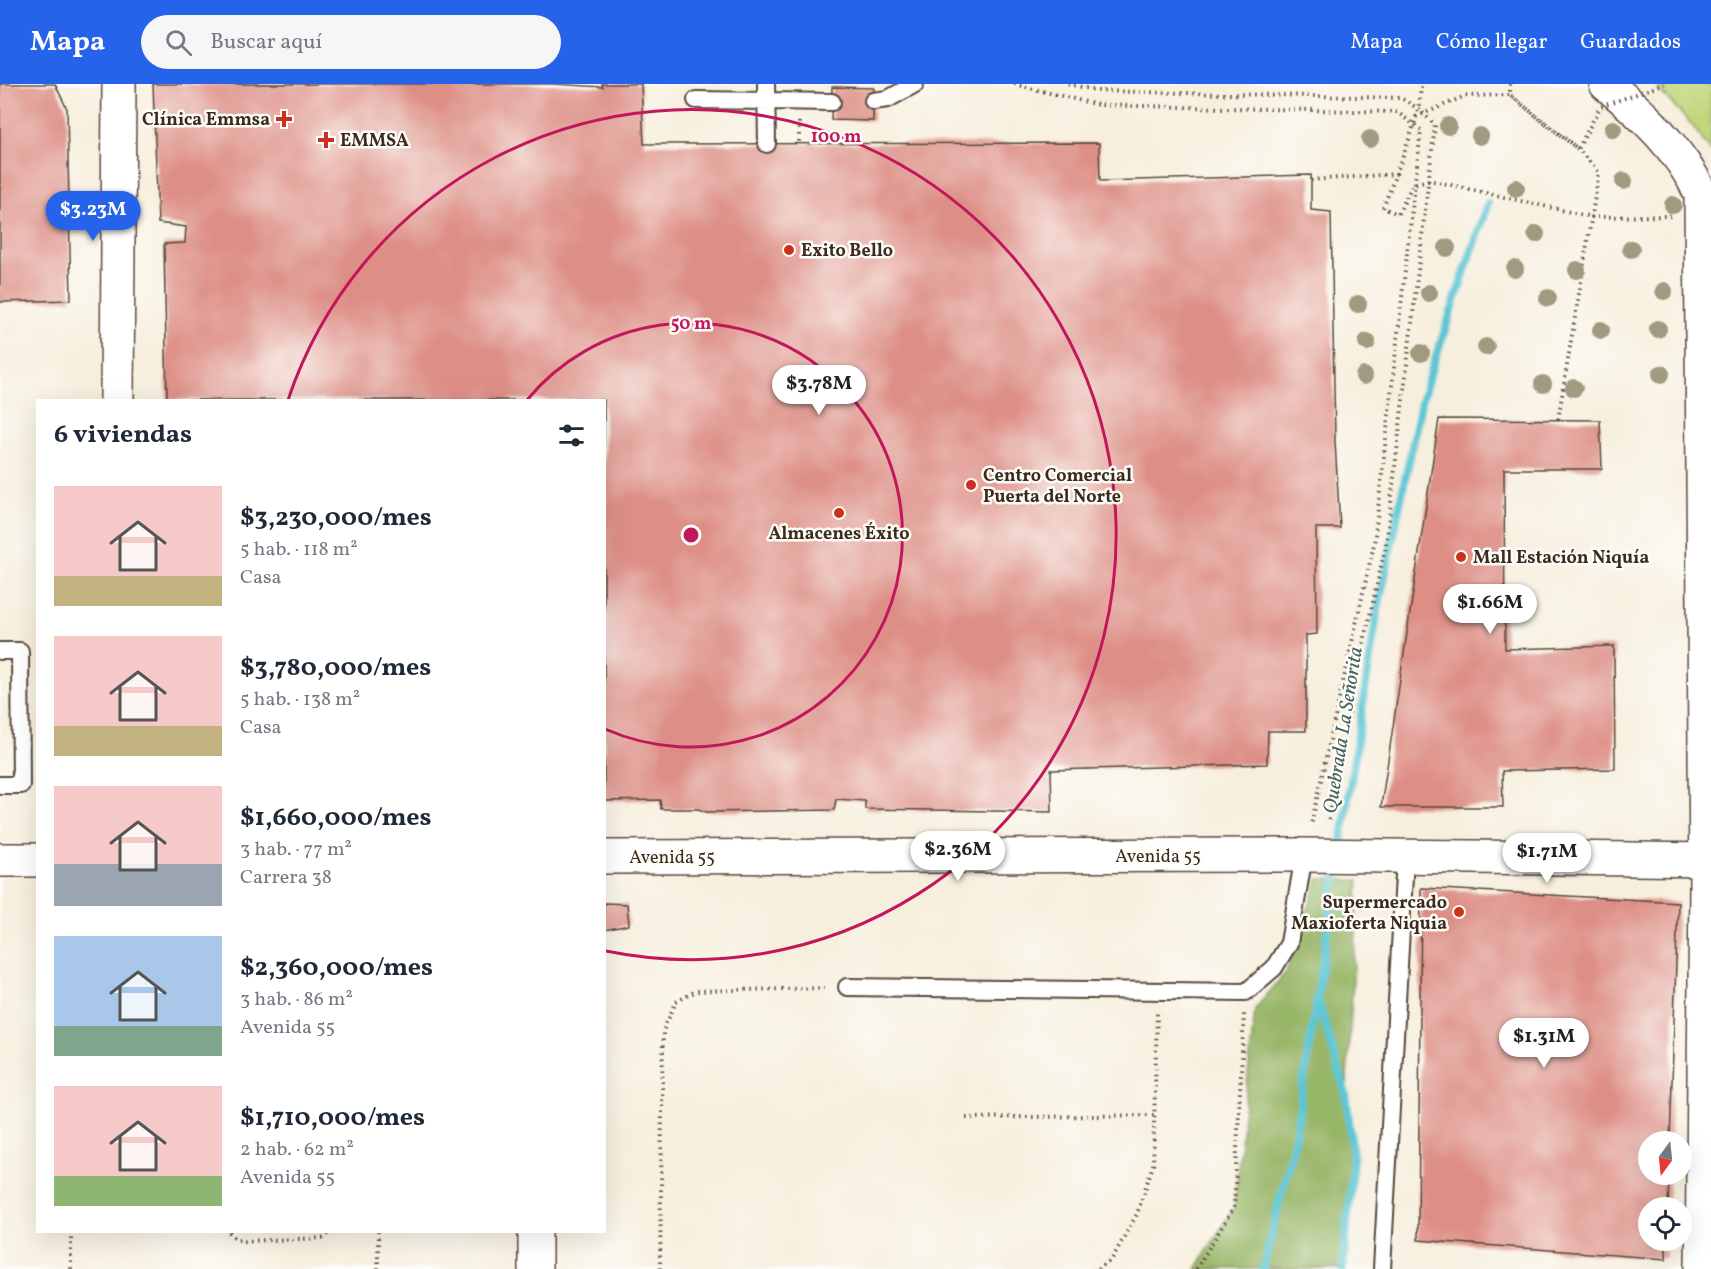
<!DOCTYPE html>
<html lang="es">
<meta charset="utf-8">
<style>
:root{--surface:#fff;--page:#f6f6f7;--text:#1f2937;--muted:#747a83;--accent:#2563eb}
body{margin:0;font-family:Vollkorn,serif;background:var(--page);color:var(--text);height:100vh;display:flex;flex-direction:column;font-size:22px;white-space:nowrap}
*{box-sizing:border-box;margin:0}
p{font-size:20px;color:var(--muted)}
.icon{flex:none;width:33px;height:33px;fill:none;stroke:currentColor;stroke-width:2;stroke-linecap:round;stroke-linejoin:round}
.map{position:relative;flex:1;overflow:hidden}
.side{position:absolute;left:36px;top:315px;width:570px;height:834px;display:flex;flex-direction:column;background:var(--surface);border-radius:0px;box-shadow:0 6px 24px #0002}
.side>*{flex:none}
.needle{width:39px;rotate:195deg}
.controls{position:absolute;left:1638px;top:1047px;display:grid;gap:12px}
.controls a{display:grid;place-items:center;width:54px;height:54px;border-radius:50%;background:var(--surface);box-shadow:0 6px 24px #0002;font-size:30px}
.price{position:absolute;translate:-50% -51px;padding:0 14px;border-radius:21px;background:#fff;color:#222;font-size:20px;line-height:39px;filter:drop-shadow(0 2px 3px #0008)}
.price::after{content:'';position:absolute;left:50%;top:36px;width:18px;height:14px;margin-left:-9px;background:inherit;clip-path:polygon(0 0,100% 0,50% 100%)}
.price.selected{background:var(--accent);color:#fff}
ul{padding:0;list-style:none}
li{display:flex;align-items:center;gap:18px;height:150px;padding:0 18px}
li span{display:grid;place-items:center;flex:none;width:168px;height:120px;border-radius:0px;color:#555}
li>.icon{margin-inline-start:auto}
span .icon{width:72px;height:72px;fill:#fffc;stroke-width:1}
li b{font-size:26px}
h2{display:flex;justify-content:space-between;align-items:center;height:72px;padding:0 18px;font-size:26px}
header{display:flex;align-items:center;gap:36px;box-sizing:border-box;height:84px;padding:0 30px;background:var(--accent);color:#fff}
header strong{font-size:28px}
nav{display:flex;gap:33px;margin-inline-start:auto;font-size:21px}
.search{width:420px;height:54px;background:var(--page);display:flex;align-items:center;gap:15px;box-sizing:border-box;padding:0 21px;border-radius:33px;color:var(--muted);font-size:22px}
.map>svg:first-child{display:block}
.green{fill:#c1d578;stroke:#7e804b;stroke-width:1.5}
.forest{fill:#98b668;stroke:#6a7043;stroke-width:1.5}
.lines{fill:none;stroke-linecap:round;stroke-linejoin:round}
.stream{stroke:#5cc6d6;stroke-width:8}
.building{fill:#dd8f86}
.lane-casing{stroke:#57483b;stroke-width:20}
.street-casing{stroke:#57483b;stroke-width:36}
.path{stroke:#57483b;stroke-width:4;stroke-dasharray:1.5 4.5;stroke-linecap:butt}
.lane{stroke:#fff;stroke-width:16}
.street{stroke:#fff;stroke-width:33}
.path-bridge{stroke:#57483b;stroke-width:4;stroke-dasharray:1.5 4.5;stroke-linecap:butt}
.tree{fill:#a29a80}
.ring{fill:none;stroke:#c2185b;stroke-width:3}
.poi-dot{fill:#c8321e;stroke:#fdfcf7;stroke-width:2}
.labels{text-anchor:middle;stroke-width:5;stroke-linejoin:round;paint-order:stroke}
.poi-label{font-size:18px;font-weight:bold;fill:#3b2a1e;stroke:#fdfcf7;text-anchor:start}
.street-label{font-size:18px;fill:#3b2a1e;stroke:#fdfcf7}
.water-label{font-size:20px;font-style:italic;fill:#47615e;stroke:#fdfcf7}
.centre{fill:#c2185b;stroke:#fdfcf7;stroke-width:3}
.ring-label{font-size:18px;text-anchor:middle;font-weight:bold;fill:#c2185b;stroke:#fdfcf7;stroke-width:5;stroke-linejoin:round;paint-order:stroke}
</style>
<header>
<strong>Mapa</strong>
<div class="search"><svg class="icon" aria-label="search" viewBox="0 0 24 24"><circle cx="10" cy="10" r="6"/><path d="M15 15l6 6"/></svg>Buscar aquí</div>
<nav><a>Mapa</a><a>Cómo llegar</a><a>Guardados</a></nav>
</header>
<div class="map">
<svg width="1711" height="1185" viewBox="0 0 1711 1185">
<rect width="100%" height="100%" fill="#fdfcf7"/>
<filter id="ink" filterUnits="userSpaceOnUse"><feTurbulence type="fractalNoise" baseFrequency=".0167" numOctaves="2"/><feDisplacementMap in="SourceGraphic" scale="12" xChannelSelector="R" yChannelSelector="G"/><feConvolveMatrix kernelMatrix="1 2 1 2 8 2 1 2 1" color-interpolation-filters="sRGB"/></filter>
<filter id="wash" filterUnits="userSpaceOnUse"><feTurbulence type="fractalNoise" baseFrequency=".008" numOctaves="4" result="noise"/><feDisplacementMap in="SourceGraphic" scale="24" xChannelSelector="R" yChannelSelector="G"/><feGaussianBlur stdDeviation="1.35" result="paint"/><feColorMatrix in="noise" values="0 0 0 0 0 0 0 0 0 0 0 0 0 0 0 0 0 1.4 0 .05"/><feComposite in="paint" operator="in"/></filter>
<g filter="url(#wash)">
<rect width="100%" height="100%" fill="#f7efde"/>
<path class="green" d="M1672,0H1711V68L1692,41L1658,5Z"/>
<path class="forest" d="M1319,795L1359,796L1346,1011L1353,1073L1343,1185H1196L1234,1123L1255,925L1286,888Z"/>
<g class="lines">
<path class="stream" d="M1340,766L1377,530L1422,314L1488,119
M1318,917L1346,1011L1353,1073L1343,1185
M1263,1185L1295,1053L1338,779"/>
</g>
<g id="blocks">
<path class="building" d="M0,0H55L67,25L71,216L0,218Z
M153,0H552L603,3L602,0H641L644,60L1099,59L1100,97L1311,91V126L1331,128L1335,358L1340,444H1316L1317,550L1306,551V647H1268L1267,680L1051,686L1052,728L865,725V717L836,715L834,726L707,728L698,725H661L660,716L604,717V316H167L164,160L185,159L186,143L158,139Z
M832,3L874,4L873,37L831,36Z
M1439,335L1600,336L1602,385H1504L1505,565L1614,562L1615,685L1502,687L1503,723H1381Z
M1421,804L1678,818L1670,1058H1648V1090H1669L1668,1124H1648V1156H1666V1175L1418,1156Z
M604,819L627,820L629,841L604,846Z"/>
</g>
</g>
<g filter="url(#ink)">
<use href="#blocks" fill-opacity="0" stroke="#57483b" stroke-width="1.5"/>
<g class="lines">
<g class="lane-casing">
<path id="lane" d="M766,0L767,60
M696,16L832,18
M873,17L888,15L915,0
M0,567H20L21,701H0
M847,903L1246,908L1274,884L1289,859L1304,771
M1382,1185L1405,774"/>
</g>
<g class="street-casing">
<path id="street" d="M1606,0C1644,31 1680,65 1701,110L1706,803L1702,1185
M117,316L119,0
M604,773L1304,771L1711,776
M0,776H38
M535,1148V1185"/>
</g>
<path class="path" d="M1014,0L1098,21L1397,28L1421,46L1374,460L1311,741
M1068,0L1099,7L1401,14L1420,26L1435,41L1386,461L1359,579L1328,740
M1510,0V11L1578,65L1599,88L1558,336
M799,38V59
M1311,96L1396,90L1383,124L1398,130L1413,100L1429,96L1592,133L1672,132
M966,1034L1155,1031
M229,1148L235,1154L245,1157L323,1154L331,1148
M71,1185V1148
M378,1185V1148
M660,1185L663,947L676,918L696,907L826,904
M1098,1185L1112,1175L1137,1130L1153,1081L1157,929
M1196,1185L1234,1123L1244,930"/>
<use href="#lane" class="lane"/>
<use href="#street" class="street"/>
<path class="path-bridge" d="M1416,33L1465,12L1510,11L1578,65L1600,23L1664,0
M1396,90C1407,61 1420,32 1421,0"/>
</g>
<g class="tree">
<circle cx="1448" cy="42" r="9"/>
<circle cx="1613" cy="45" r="9"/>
<circle cx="1480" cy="52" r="9"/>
<circle cx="1370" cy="55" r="9"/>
<circle cx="1624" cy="97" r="9"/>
<circle cx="1516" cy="104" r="9"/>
<circle cx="1673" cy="121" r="9"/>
<circle cx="1536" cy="150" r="9"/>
<circle cx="1447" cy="164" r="9"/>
<circle cx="1631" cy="165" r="9"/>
<circle cx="1515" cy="185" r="9"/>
<circle cx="1577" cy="186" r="9"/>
<circle cx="1664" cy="207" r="9"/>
<circle cx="1429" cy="209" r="9"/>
<circle cx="1548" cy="214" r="9"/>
<circle cx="1358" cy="220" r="9"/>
<circle cx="1658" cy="245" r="9"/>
<circle cx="1601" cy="246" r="9"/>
<circle cx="1367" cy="258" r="9"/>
<circle cx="1486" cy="263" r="9"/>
<circle cx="1421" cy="269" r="9"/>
<circle cx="1661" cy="290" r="9"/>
<circle cx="1364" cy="292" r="9"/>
<circle cx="1543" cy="300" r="9"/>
<circle cx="1574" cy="304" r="9"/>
</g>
</g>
<g class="ring">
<path d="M527 316A212 212 0 1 1 605 645"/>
<path d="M288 316A425 425 0 1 1 606 867"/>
</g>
<g class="poi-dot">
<path d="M281 26h6v6h6v6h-6v6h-6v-6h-6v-6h6z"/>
<path d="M323 47h6v6h6v6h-6v6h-6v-6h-6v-6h6z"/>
<circle cx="789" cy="166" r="6"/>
<circle cx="971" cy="401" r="6"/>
<circle cx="839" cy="429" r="6"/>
<circle cx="1461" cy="473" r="6"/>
<circle cx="1459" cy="828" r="6"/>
</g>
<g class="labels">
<g class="poi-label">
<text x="270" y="41" text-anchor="end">Clínica Emmsa</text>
<text x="340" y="62">EMMSA</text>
<text x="801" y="172">Exito Bello</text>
<text x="983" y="397">Centro Comercial<tspan x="983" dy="21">Puerta del Norte</tspan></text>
<text x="839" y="455" text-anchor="middle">Almacenes Éxito</text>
<text x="1473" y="479">Mall Estación Niquía</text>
<text x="1447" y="824" text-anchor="end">Supermercado<tspan x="1447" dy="21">Maxioferta Niquia</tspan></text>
</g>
<g class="street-label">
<text x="1158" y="778">Avenida 55</text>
<text x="672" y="779">Avenida 55</text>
</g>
<g class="water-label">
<text transform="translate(1342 646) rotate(-81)" y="7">Quebrada La Señorita</text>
</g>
</g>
<circle cx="691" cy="451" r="9" class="centre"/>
<g class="ring-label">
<text x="836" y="58">100 m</text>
<text x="691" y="245">50 m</text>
</g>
</svg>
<div class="controls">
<a><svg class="needle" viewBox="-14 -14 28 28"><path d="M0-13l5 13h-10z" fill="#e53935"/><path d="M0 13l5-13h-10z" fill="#747a83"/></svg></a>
<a><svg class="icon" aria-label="locate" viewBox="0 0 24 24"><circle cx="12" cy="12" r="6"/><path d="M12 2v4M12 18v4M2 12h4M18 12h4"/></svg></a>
</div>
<b class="price selected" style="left:93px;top:158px">$3.23M</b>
<b class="price" style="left:819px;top:332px">$3.78M</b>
<b class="price" style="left:1490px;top:551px">$1.66M</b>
<b class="price" style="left:958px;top:798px">$2.36M</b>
<b class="price" style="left:1547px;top:800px">$1.71M</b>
<b class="price" style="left:1544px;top:985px">$1.31M</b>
<section class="side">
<h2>6 viviendas<svg class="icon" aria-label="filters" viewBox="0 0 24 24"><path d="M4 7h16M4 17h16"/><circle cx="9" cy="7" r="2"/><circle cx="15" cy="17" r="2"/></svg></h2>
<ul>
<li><span style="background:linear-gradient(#f6c9c9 75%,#c2b280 0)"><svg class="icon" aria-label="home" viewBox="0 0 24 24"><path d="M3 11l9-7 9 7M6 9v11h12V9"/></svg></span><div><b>$3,230,000/mes</b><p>5 hab. · 118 m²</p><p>Casa</p></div></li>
<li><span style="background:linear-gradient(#f6c9c9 75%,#c2b280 0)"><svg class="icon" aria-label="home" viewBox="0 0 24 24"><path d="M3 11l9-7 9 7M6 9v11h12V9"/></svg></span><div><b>$3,780,000/mes</b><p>5 hab. · 138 m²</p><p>Casa</p></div></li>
<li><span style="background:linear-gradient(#f6c9c9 65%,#9aa5b1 0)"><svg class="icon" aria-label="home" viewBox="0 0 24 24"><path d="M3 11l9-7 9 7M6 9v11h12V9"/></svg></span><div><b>$1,660,000/mes</b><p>3 hab. · 77 m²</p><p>Carrera 38</p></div></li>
<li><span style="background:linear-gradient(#a9c7e8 75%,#7fa58c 0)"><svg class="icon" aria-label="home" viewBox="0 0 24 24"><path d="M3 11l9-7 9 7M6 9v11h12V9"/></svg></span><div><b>$2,360,000/mes</b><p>3 hab. · 86 m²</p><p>Avenida 55</p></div></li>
<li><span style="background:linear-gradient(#f6c9c9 75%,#8fb573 0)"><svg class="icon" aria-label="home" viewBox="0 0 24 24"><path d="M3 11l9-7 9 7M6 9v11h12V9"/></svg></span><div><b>$1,710,000/mes</b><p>2 hab. · 62 m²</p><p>Avenida 55</p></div></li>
</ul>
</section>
</div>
